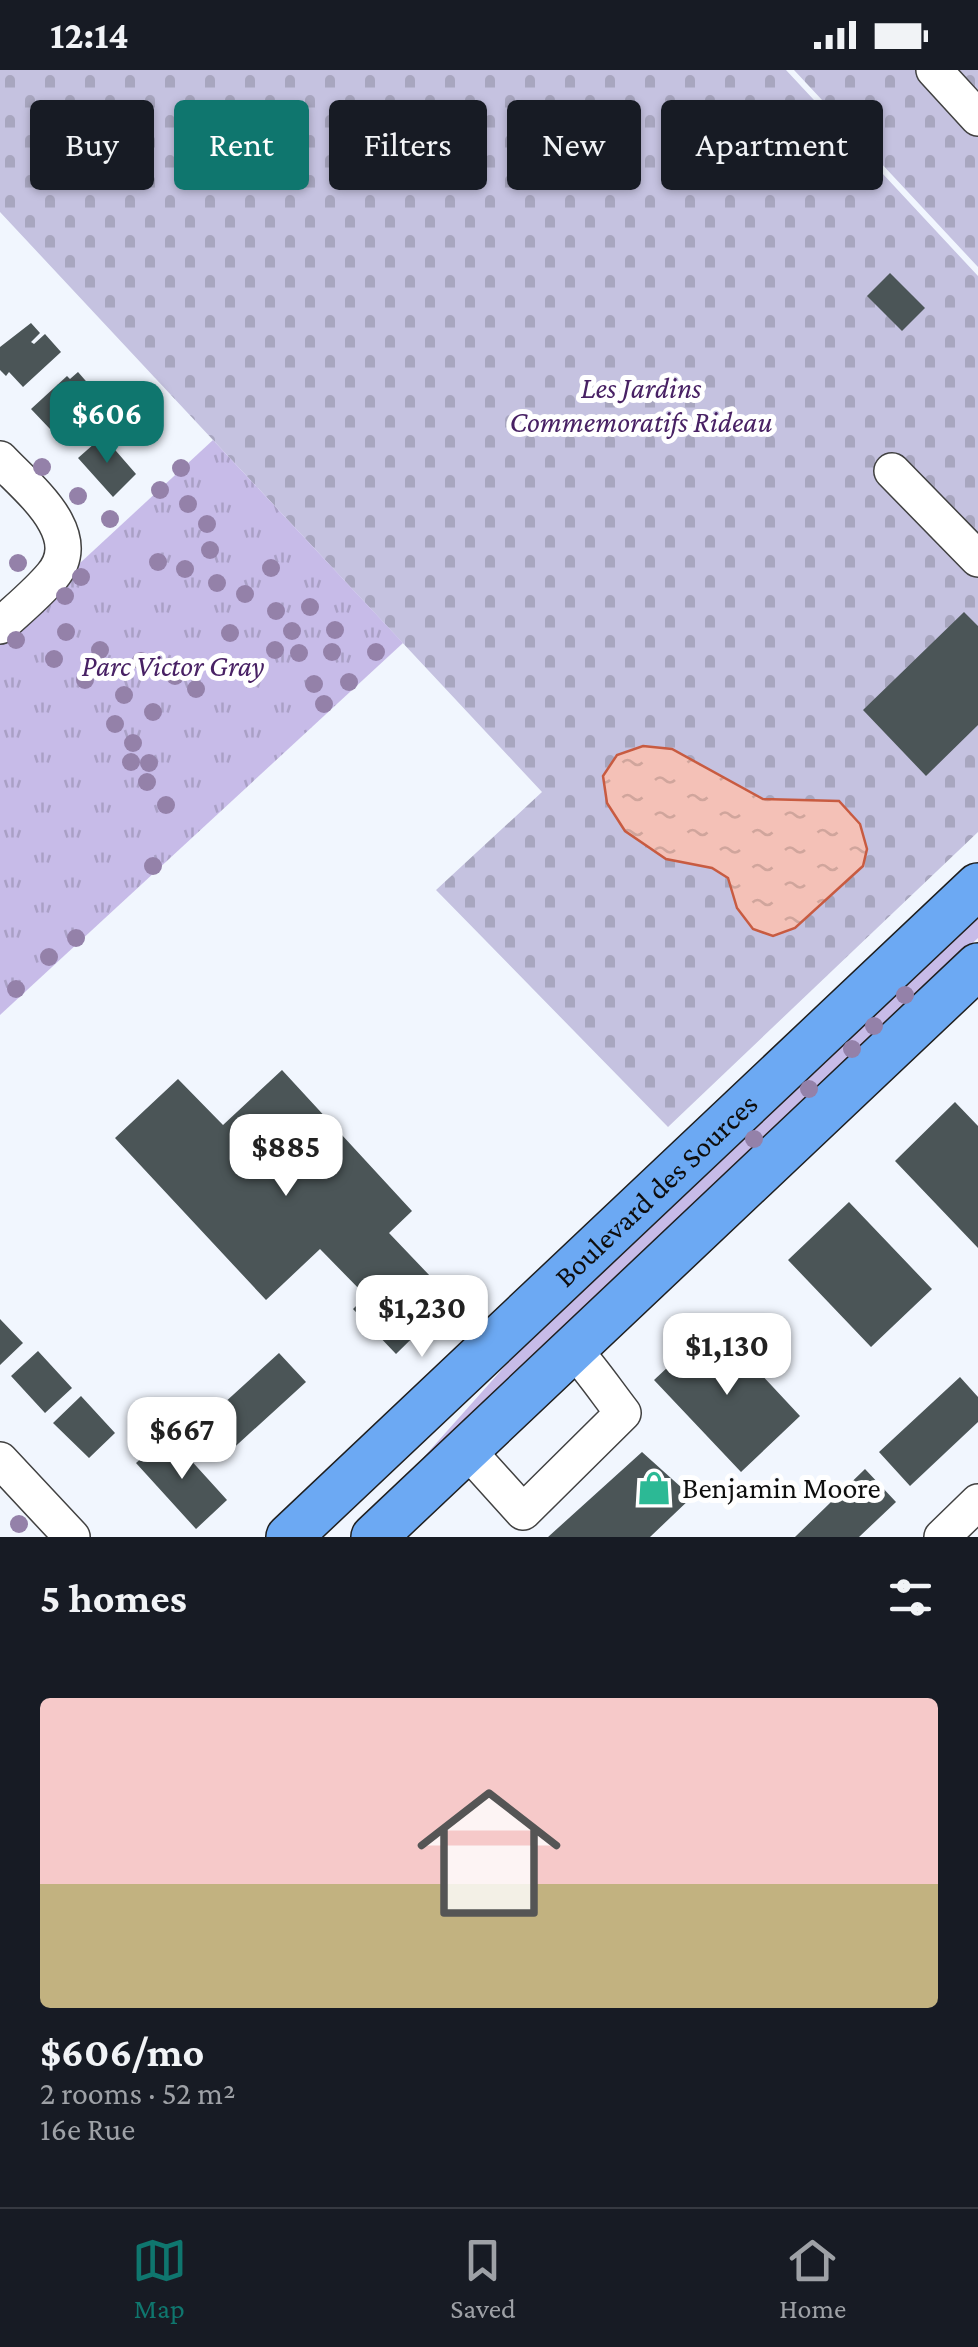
<!DOCTYPE html>
<meta charset="utf-8">
<style>
:root{--surface:#171b24;--page:#20242c;--text:#f1f3f6;--muted:#9ea1a6;--line:#363941;--accent:#0f766e}
body{margin:0;font-family:"Crimson Pro",serif;background:var(--page);color:var(--text);height:100vh;display:flex;flex-direction:column;font-size:38px;white-space:nowrap}
*{box-sizing:border-box;margin:0}
p{font-size:32px;color:var(--muted)}
.icon{flex:none;width:55px;height:55px;fill:none;stroke:currentColor;stroke-width:2;stroke-linecap:round;stroke-linejoin:round}
.map{position:relative;height:1467px;overflow:hidden}
.side{display:flex;flex-direction:column;background:var(--surface);flex:1}
.side>*{flex:none}
.top-card{position:absolute;left:30px;top:30px;width:920px;height:90px;display:flex;gap:20px}
.price{position:absolute;translate:-50% -85px;padding:0 22px;border-radius:20px;background:#fff;color:#222;font-size:32px;line-height:65px;filter:drop-shadow(0 2px 5px #0008)}
.price::after{content:'';position:absolute;left:50%;top:60px;width:30px;height:22px;margin-left:-15px;background:inherit;clip-path:polygon(0 0,100% 0,50% 100%)}
.price.current{background:var(--accent);color:#fff}
ul{padding:0;list-style:none}
li{display:grid;align-content:center;gap:20px;height:530px;padding:0 40px}
li+li{border-top:2px solid var(--line)}
li span{display:grid;place-items:center;height:310px;border-radius:10px;color:#555}
li>.icon{margin-inline-start:auto}
span .icon{width:180px;height:180px;fill:#fffc;stroke-width:1}
li b{font-size:42px}
h2{display:flex;justify-content:space-between;align-items:center;height:120px;padding:0 40px;font-size:42px}
.tag{padding:0 35px;border-radius:10px;background:var(--surface);box-shadow:0 2px 8px #0004;font-size:35px;line-height:90px}
.tag.current{background:var(--accent);color:#fff}
.status{display:flex;justify-content:space-between;align-items:center;height:70px;padding:0 50px;background:var(--surface);direction:ltr}
.status svg{height:28px;fill:currentColor}
.dock{display:flex;justify-content:space-around;align-items:center;height:140px;border-top:2px solid var(--line);background:var(--surface);font-size:28px;color:var(--muted)}
.dock a{display:grid;justify-items:center;gap:5px}
.dock .current{color:var(--accent)}
.map>svg:first-child{display:block}
.grass{fill:#c7bbe8}
.cemetery{fill:url(#cemetery-stones)}
.park{fill:url(#park-tufts)}
.water{fill:url(#water-ripples);stroke:#c85b41;stroke-width:2.5}
.building{fill:#4b5557}
.lines{fill:none;stroke-linecap:round;stroke-linejoin:round}
.minor-casing{stroke:#414141;stroke-width:38}
.major-casing{stroke:#1f1f1f;stroke-width:48}
.minor{stroke:#fff;stroke-width:35}
.major{stroke:#6ca9f3;stroke-width:45}
.tree{fill:#9481a9}
.labels{text-anchor:middle;stroke-width:10;stroke-linejoin:round;paint-order:stroke}
.park-label{font-size:30px;font-style:italic;fill:#482164;stroke:#fff}
.street-label{font-size:30px;fill:#0e0e0e;stroke:#fff}
.poi-label{font-size:30px;fill:#0e0e0e;stroke:#fff;text-anchor:start}
</style>
<div class="status"><b>12:14</b><svg viewBox="0 0 49 12"><path d="M0 12V9h3v3zM5 12V6h3v6zM10 12V3h3v9zM15 12V0h3v12zM26 1h20v11H26zM47 4h2v5h-2z"/></svg></div>
<div class="map">
<svg width="978" height="1467" viewBox="0 0 978 1467">
<defs>
<pattern id="cemetery-stones" width="16" height="16" patternUnits="userSpaceOnUse" patternTransform="scale(2.5)"><rect width="16" height="16" fill="#c5c2e0"/><path d="M2 7V4a2 2 0 0 1 4 0v3zM10 15v-3a2 2 0 0 1 4 0v3z" fill="#a8a6bf"/></pattern>
<pattern id="park-tufts" width="24" height="20" patternUnits="userSpaceOnUse" patternTransform="scale(2.5)"><rect width="24" height="20" fill="#c7bbe8"/><path d="M3 7l-1-3M5 7V3M7 7l1-3M15 17l-1-3M17 17v-4M19 17l1-3" fill="none" stroke="#aaa0c6"/></pattern>
<pattern id="water-ripples" width="26" height="14" patternUnits="userSpaceOnUse" patternTransform="scale(2.5)"><rect width="26" height="14" fill="#f4c1b7"/><path d="M2 4q2-2 4 0t4 0M15 11q2-2 4 0t4 0" fill="none" stroke="#d0a59c"/></pattern>
</defs>
<rect width="100%" height="100%" fill="#f1f6fe"/>
<path class="grass" d="M978,846V868L426,1390L423,1388L532,1266Z"/>
<path class="cemetery" d="M0,0H786L978,206V762L668,1057L436,820L542,722L0,142Z
M794,0H978V197Z"/>
<path class="park" d="M213,370L403,573L0,945V567Z"/>
<path class="water" d="M643,676L672,679L763,729L839,731L860,754L867,779L863,796L795,858L773,866L753,859L737,838L728,808L712,798L666,789L625,761L607,733L603,706L617,685Z"/>
<path class="building" d="M890,203L925,238L902,261L867,226Z
M31,253L40,263L31,272L34,274L45,264L61,282L23,317L9,302L6,306L0,300V277Z
M78,302L92,318L84,327L101,345L73,371L56,353L50,359L31,339L67,306L70,309Z
M103,366L136,404L113,427L78,388Z
M964,542L978,556V655L926,706L863,640Z
M282,1000L412,1141L389,1163L452,1229L396,1284L353,1239L366,1226L320,1179L266,1230L115,1068L178,1009L223,1055Z
M955,1032L978,1056V1178L895,1091Z
M849,1132L932,1219L871,1277L788,1190Z
M0,1249L23,1273L0,1295Z
M714,1254L800,1346L741,1402L654,1310Z
M38,1281L72,1318L45,1343L11,1306Z
M279,1283L306,1312L227,1384L200,1355Z
M960,1307L978,1327V1352L910,1416L879,1382Z
M81,1326L115,1363L89,1388L53,1353Z
M168,1365L227,1430L196,1459L136,1393Z
M642,1382L692,1427L650,1467H548Z
M865,1399L896,1432L859,1467H795Z"/>
<g class="lines">
<g class="minor-casing">
<path id="minor" d="M934,0L978,48
M0,389C27,418 88,464 52,506C37,524 17,540 0,556
M892,401L978,489
M467,1380L523,1442L623,1343C606,1321 592,1300 573,1279
M0,1390L72,1467
M942,1467L978,1432"/>
</g>
<g class="major-casing">
<g id="major">
<path id="s1" d="M289,1467L978,816"/>
<path d="M374,1467L978,896"/>
</g>
</g>
<use href="#minor" class="minor"/>
<use href="#major" class="major"/>
</g>
<g class="tree">
<circle cx="42" cy="397" r="9"/>
<circle cx="181" cy="398" r="9"/>
<circle cx="160" cy="420" r="9"/>
<circle cx="78" cy="426" r="9"/>
<circle cx="188" cy="434" r="9"/>
<circle cx="110" cy="449" r="9"/>
<circle cx="207" cy="454" r="9"/>
<circle cx="210" cy="480" r="9"/>
<circle cx="158" cy="492" r="9"/>
<circle cx="18" cy="493" r="9"/>
<circle cx="271" cy="498" r="9"/>
<circle cx="185" cy="499" r="9"/>
<circle cx="81" cy="507" r="9"/>
<circle cx="217" cy="513" r="9"/>
<circle cx="245" cy="524" r="9"/>
<circle cx="65" cy="526" r="9"/>
<circle cx="310" cy="537" r="9"/>
<circle cx="276" cy="541" r="9"/>
<circle cx="335" cy="560" r="9"/>
<circle cx="292" cy="561" r="9"/>
<circle cx="66" cy="562" r="9"/>
<circle cx="230" cy="563" r="9"/>
<circle cx="16" cy="570" r="9"/>
<circle cx="100" cy="580" r="9"/>
<circle cx="275" cy="580" r="9"/>
<circle cx="332" cy="582" r="9"/>
<circle cx="376" cy="582" r="9"/>
<circle cx="299" cy="583" r="9"/>
<circle cx="54" cy="589" r="9"/>
<circle cx="141" cy="591" r="9"/>
<circle cx="220" cy="596" r="9"/>
<circle cx="175" cy="606" r="9"/>
<circle cx="85" cy="610" r="9"/>
<circle cx="349" cy="612" r="9"/>
<circle cx="314" cy="614" r="9"/>
<circle cx="196" cy="619" r="9"/>
<circle cx="124" cy="625" r="9"/>
<circle cx="324" cy="634" r="9"/>
<circle cx="153" cy="642" r="9"/>
<circle cx="115" cy="654" r="9"/>
<circle cx="133" cy="673" r="9"/>
<circle cx="131" cy="692" r="9"/>
<circle cx="149" cy="693" r="9"/>
<circle cx="147" cy="712" r="9"/>
<circle cx="166" cy="735" r="9"/>
<circle cx="153" cy="796" r="9"/>
<circle cx="76" cy="868" r="9"/>
<circle cx="49" cy="887" r="9"/>
<circle cx="16" cy="919" r="9"/>
<circle cx="905" cy="925" r="9"/>
<circle cx="874" cy="956" r="9"/>
<circle cx="852" cy="979" r="9"/>
<circle cx="809" cy="1019" r="9"/>
<circle cx="754" cy="1069" r="9"/>
<circle cx="19" cy="1454" r="9"/>
</g>
<defs>
<g id="shop-bare" transform="scale(2.7)"><path d="M-5-2.5h2.3a2.7 3.5 0 0 1 5.4 0H5L5.5 6h-11ZM-1.5-2.5h3a1.5 2.3 0 0 0-3 0Z" fill="#2cb995" stroke="#fff" stroke-width="2.5" paint-order="stroke"/></g>
</defs>
<g fill-rule="evenodd">
<use href="#shop-bare" x="654" y="1418"/>
</g>
<g class="labels">
<g class="park-label">
<text x="641" y="328">Les Jardins<tspan x="641" dy="34">Commemoratifs Rideau</tspan></text>
<text x="173" y="606">Parc Victor Gray</text>
</g>
<g class="street-label">
<text dy="10" stroke="none"><textPath href="#s1" startOffset="505">Boulevard des Sources</textPath></text>
</g>
<g class="poi-label">
<text x="682" y="1428">Benjamin Moore</text>
</g>
</g>
</svg>
<b class="price current" style="left:107px;top:396px">$606</b>
<b class="price" style="left:286px;top:1129px">$885</b>
<b class="price" style="left:422px;top:1290px">$1,230</b>
<b class="price" style="left:727px;top:1328px">$1,130</b>
<b class="price" style="left:182px;top:1412px">$667</b>
<div class="top-card">
<a class="tag">Buy</a>
<a class="tag current">Rent</a>
<a class="tag">Filters</a>
<a class="tag">New</a>
<a class="tag">Apartment</a>
</div>
</div>
<section class="side">
<h2>5 homes<svg class="icon" aria-label="filters" viewBox="0 0 24 24"><path d="M4 7h16M4 17h16"/><circle cx="9" cy="7" r="2"/><circle cx="15" cy="17" r="2"/></svg></h2>
<ul>
<li><span style="background:linear-gradient(#f6c9c9 60%,#c2b280 0)"><svg class="icon" aria-label="home" viewBox="0 0 24 24"><path d="M3 11l9-7 9 7M6 9v11h12V9"/></svg></span><div><b>$606/mo</b><p>2 rooms · 52 m²</p><p>16e Rue</p></div></li>
</ul>
</section>
<nav class="dock">
<a class="current"><svg class="icon" aria-label="map" viewBox="0 0 24 24"><path d="M3 6l6-2 6 2 6-2v14l-6 2-6-2-6 2zM9 4v14M15 6v14"/></svg>Map</a>
<a><svg class="icon" aria-label="saved" viewBox="0 0 24 24"><path d="M7 4h10v16l-5-4-5 4z"/></svg>Saved</a>
<a><svg class="icon" aria-label="home" viewBox="0 0 24 24"><path d="M3 11l9-7 9 7M6 9v11h12V9"/></svg>Home</a>
</nav>
